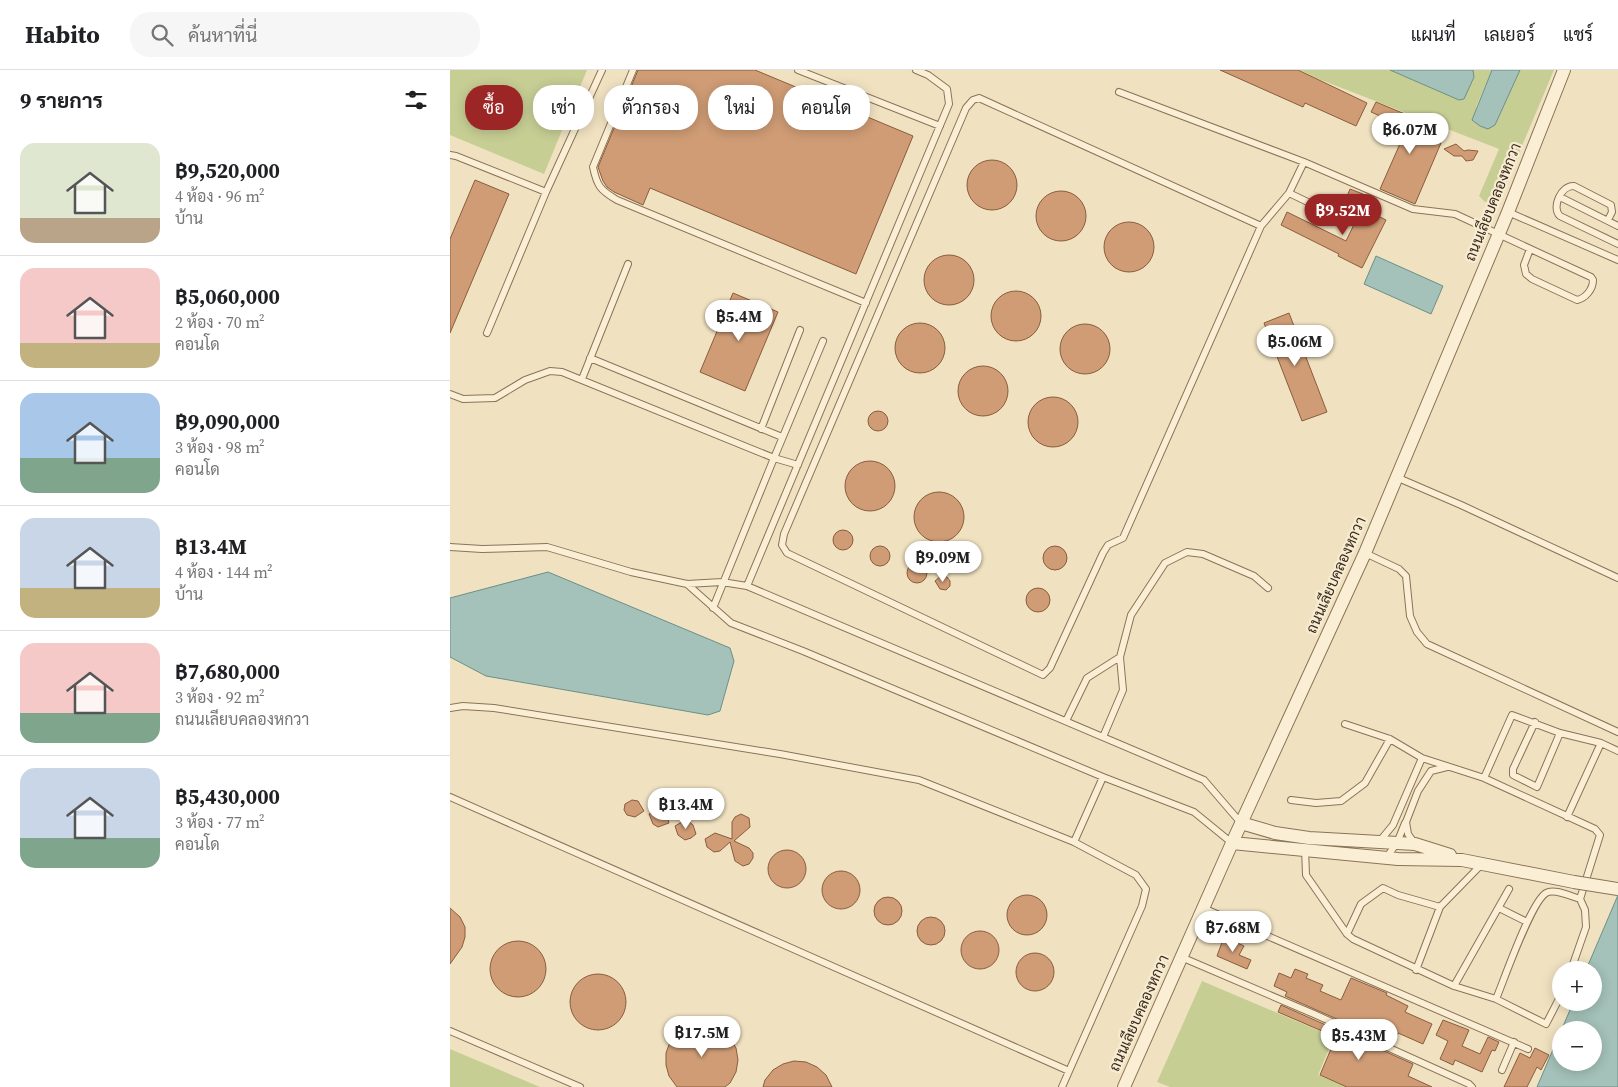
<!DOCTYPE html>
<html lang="th">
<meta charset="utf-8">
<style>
:root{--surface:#fff;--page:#f6f6f6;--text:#202124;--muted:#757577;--line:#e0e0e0;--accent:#9b2625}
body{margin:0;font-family:"Source Serif 4",Sarabun,serif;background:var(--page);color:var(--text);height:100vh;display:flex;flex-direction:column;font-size:19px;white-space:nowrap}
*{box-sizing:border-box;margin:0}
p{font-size:16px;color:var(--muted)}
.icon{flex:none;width:28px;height:28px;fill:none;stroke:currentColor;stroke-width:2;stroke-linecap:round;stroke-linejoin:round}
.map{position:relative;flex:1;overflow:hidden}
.sheet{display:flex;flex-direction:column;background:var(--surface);width:450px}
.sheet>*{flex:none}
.banner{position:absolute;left:15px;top:15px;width:475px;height:45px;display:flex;gap:10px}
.tools{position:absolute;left:1102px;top:891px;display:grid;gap:10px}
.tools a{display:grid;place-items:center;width:50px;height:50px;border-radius:50%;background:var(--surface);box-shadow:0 2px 12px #0003;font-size:25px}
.price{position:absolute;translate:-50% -42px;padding:0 11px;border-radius:18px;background:#fff;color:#222;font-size:16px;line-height:32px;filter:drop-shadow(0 1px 2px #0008)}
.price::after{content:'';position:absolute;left:50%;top:30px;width:15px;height:11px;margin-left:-8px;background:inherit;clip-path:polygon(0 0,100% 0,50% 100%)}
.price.on{background:var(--accent);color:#fff}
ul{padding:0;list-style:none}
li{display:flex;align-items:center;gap:15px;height:125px;padding:0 20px}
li+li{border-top:1px solid var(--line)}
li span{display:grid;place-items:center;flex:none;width:140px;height:100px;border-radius:15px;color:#555}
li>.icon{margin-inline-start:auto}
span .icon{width:60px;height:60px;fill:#fffc;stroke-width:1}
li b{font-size:21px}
h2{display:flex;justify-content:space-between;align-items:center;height:60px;padding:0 20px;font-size:21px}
.chip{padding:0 18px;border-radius:20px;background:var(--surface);box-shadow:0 2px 12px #0003;font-size:18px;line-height:45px}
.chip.on{background:var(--accent);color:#fff}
header{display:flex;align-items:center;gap:30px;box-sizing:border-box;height:70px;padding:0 25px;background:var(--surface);border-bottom:1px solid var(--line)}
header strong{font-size:24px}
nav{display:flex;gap:28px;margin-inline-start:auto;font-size:18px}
.search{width:350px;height:45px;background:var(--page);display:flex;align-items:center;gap:12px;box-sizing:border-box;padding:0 18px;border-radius:20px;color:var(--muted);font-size:19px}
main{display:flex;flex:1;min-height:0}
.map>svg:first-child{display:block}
.green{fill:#c7ce94}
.water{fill:#a4c2b9;stroke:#6a9087;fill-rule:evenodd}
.building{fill:#cf9c75;stroke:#8a5c3c}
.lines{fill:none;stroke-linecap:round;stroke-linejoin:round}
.lane-casing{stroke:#8a7358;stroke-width:8}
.street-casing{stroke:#8a7358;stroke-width:14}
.lane{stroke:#faefd4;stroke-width:6}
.street{stroke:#faefd4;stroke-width:12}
.street-bridge-casing{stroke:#8a7358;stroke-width:14;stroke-linecap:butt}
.street-bridge{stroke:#faefd4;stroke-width:12}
.labels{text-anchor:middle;stroke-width:4.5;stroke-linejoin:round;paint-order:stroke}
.street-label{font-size:15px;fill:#392b1d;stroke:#f7ecd1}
</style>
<header>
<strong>Habito</strong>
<div class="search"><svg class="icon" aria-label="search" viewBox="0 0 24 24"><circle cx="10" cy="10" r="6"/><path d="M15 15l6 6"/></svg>ค้นหาที่นี่</div>
<nav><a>แผนที่</a><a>เลเยอร์</a><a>แชร์</a></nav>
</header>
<main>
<section class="sheet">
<h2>9 รายการ<svg class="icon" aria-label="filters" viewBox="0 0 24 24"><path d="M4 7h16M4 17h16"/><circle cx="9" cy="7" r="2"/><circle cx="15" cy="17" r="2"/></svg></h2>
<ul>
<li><span style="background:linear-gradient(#dfe7d0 75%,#b9a48a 0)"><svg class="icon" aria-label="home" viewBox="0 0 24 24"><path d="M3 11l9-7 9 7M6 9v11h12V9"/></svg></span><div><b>฿9,520,000</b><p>4 ห้อง · 96 m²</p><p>บ้าน</p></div></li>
<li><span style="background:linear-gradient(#f6c9c9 75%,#c2b280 0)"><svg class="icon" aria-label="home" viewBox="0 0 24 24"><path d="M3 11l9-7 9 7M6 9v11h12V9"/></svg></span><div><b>฿5,060,000</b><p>2 ห้อง · 70 m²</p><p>คอนโด</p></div></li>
<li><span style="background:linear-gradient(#a9c7e8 65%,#7fa58c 0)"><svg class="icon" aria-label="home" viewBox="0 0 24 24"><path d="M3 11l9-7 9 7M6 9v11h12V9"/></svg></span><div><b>฿9,090,000</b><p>3 ห้อง · 98 m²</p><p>คอนโด</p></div></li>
<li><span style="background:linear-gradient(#c9d6e8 70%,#c2b280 0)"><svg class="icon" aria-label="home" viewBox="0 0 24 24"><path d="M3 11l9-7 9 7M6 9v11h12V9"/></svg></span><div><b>฿13.4M</b><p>4 ห้อง · 144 m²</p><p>บ้าน</p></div></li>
<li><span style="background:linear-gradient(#f6c9c9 70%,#7fa58c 0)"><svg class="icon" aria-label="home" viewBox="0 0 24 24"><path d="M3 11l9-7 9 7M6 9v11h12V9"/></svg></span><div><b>฿7,680,000</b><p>3 ห้อง · 92 m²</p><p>ถนนเลียบคลองหกวา</p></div></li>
<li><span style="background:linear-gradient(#c9d6e8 70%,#7fa58c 0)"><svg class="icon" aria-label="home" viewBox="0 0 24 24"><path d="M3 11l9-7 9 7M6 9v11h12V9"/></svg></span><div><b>฿5,430,000</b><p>3 ห้อง · 77 m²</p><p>คอนโด</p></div></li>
</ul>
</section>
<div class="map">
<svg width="1168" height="1017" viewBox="0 0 1168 1017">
<rect width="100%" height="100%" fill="#f0e2c1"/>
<path class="green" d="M0,0H137L94,104L0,65Z
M850,0H940L1009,30L1014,29L1024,7L1023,0H1042L1026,37L1045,55L1070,0H1104L1049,130L1035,132L1029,126L1049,79L866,8Z
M752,911L884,967L868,1005L897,1017H720L707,1012Z
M0,979L90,1017H0Z"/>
<path class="water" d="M940,0H1023L1024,7L1014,29L1009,30Z
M1042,0H1070L1045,55L1038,59L1030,56L1022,50Z
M926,186L993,216L981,244L914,214Z
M98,502L280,578L284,591L270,641L258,645L36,606L0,587V528Z
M1168,825V1017H1087L1123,933L1144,932V900H1136ZM1111,960H1144V992H1111Z"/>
<path class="building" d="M188,0H305L463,66L406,204L200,118L193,135L164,122L157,117L153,111L148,97Z
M770,0H848L917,33L906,56L855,33L853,37Z
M926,32L991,59L986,71L991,73L965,134L930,119L957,58L921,42Z
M1006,74L1014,81L1018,80L1028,81L1023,90L1016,91L1012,86H1004L994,79Z
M517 115a25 25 0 1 1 50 0a25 25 0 1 1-50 0Z
M25,110L59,124L0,263V169Z
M900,119L913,124L908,134L896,129Z
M586 146a25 25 0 1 1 50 0a25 25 0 1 1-50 0Z
M912,138L936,150L912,198L888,186L889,184L831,155L837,142L896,171Z
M654 177a25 25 0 1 1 50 0a25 25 0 1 1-50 0Z
M474 210a25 25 0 1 1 50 0a25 25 0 1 1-50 0Z
M541 246a25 25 0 1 1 50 0a25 25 0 1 1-50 0Z
M283,223L328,242L295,321L250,302Z
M839,243L877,342L852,351L814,253Z
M445 278a25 25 0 1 1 50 0a25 25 0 1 1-50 0Z
M610 279a25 25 0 1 1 50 0a25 25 0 1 1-50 0Z
M508 321a25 25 0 1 1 50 0a25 25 0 1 1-50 0Z
M578 352a25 25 0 1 1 50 0a25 25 0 1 1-50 0Z
M418 351a10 10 0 1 1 20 0a10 10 0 1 1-20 0Z
M395 416a25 25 0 1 1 50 0a25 25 0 1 1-50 0Z
M464 447a25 25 0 1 1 50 0a25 25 0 1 1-50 0Z
M383 470a10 10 0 1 1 20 0a10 10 0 1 1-20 0Z
M593 488a12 12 0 1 1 24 0a12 12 0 1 1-24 0Z
M420 486a10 10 0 1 1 20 0a10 10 0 1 1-20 0Z
M457 503a10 10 0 1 1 20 0a10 10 0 1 1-20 0Z
M491,506L497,507L500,511V516L496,520L490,519L485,511Z
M576 530a12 12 0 1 1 24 0a12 12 0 1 1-24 0Z
M182,730L188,731L194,741L185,747L177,745L174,740L175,734Z
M209,739L216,742L219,753L208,757L203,754L199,744Z
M291,744L299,748L300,757L284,771L299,778L303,783V788L299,794L293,796L285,791L280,772L270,781L264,782L257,777L255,769L265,763L282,769V752L285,747Z
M238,751L243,755L246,764L241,768L235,770L228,765L225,756L232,752Z
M318 799a19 19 0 1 1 38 0a19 19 0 1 1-38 0Z
M372 820a19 19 0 1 1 38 0a19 19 0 1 1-38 0Z
M557 845a20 20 0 1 1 40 0a20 20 0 1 1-40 0Z
M424 841a14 14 0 1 1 28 0a14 14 0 1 1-28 0Z
M0,838L10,847L15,857V867L12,877L0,894Z
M467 861a14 14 0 1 1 28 0a14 14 0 1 1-28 0Z
M511 880a19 19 0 1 1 38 0a19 19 0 1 1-38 0Z
M774,867L794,876L789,885L801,890L797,899L767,886Z
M40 899a28 28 0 1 1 56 0a28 28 0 1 1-56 0Z
M566 902a19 19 0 1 1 38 0a19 19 0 1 1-38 0Z
M845,899L858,904L856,908L873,915L870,921L891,930L901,908L937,923L936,925L958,936L955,942L982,954L973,974L948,963L943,974L835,926L837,922L824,916L829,903L841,908Z
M120 932a28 28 0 1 1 56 0a28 28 0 1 1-56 0Z
M831,935L963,994L958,1006L982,1017H897L870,1005L886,967L828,942Z
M993,950L1019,960L1012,976L1030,984L1038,967L1049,972L1045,981L1042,980L1032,1002L1005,990L1003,995L990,989L998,971L986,965Z
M249,954L260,955L271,959L280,968L286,978L288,990L286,1002L280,1013L275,1017H227L219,1006L216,995V983L220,972L227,963L237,956Z
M1085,978L1099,985L1091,1000L1087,997L1077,1017H1054L1070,983L1080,988Z
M344,991L356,992L367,997L376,1005L382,1017H313L315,1010L323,1000L333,994Z"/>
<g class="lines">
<g class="lane-casing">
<path id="lane" d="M183,0L143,97C147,116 150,120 167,130L416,233
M348,0L490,56
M669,22L854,92L963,139L1005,144L1141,207L1143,210C1143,219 1136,228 1127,230L1082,209L1076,204L1074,195L1080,179
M0,85L6,86L96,122L152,0
M839,123L899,152
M1110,127L1168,156
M1058,142L1168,190
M1158,150L1162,142L1161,135L1124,116C1111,115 1101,138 1110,146L1168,174
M811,156L529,28L523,30L516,38L334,464L332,475L337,483L593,605L600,598L653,483L658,475L673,468L811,156L839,123L854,92
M37,263L96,122
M140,288L332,367
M132,309L178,194
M0,324L13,329L45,328L75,310L100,301L112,302L324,388L263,538
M311,359L350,260
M348,395L324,388L373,271
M946,407L1011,435L1168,508
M0,477L32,479L97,477L181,502L237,514L272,512L297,516L754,710L791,753
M915,483L949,499L956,506L960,546L967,562L977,574L1168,662
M237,514L281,553L353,581L653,707L744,742L782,773
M297,516L499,34L497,19L478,5L466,0
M0,638L13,636L44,638L330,684L469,710L624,772L686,805L696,819L692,836L612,1017
M616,651L637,608L670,587
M1085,652L1063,699V705L1087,717L1110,663
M895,654L940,669L972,688L1034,708L1145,759L1150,765L1130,829
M653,667L673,620L670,587L681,545L715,493L737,482L753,484L804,506L818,518
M1034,708L1062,645L1110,663L1151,673L1168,681
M0,727L619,1001
M841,730L866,733L891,731L915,713L940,669
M1117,747L1151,673
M624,772L653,707
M929,772L943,755L972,688
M965,774L958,764L956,752L968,721L981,701L997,697
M855,778L856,805L897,864L903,869L1004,916L1046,929L1096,954L1111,925
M936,788L947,773L955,753
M753,838L1078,979
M1049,838L1077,852
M897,864L911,834L933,818L948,825L990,837
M731,887L864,944L1019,1014L1022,1017
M966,900L990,837L1031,795
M1004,916L1059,819
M1046,929C1054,910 1081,832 1096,823C1104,818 1120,826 1130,829L1135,840L1136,857L1121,900
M0,961L130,1017
M1052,1000L1064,972"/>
</g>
<g class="street-casing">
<path id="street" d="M791,753L825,763L859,768L965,774L1000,785
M782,773L948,789L1012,790L1124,812
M674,1017L782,773L915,483L1058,142L1114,0"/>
</g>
<use href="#lane" class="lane"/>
<use href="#street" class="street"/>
<g class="street-bridge-casing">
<path id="street-bridge" d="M1124,812L1168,819"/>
</g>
<use href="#street-bridge" class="street-bridge"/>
</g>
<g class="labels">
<g class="street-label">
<text transform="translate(1043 132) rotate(-68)" y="5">ถนนเลียบคลองหกวา</text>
<text transform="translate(886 505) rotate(-66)" y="5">ถนนเลียบคลองหกวา</text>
<text transform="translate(689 943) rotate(-66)" y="5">ถนนเลียบคลองหกวา</text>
</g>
</g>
</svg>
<div class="tools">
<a>+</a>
<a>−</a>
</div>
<b class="price" style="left:960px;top:85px">฿6.07M</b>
<b class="price on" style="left:893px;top:166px">฿9.52M</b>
<b class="price" style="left:289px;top:272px">฿5.4M</b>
<b class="price" style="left:845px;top:297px">฿5.06M</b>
<b class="price" style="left:493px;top:513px">฿9.09M</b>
<b class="price" style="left:236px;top:760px">฿13.4M</b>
<b class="price" style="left:783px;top:883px">฿7.68M</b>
<b class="price" style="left:252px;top:988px">฿17.5M</b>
<b class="price" style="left:909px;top:991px">฿5.43M</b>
<div class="banner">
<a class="chip on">ซื้อ</a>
<a class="chip">เช่า</a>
<a class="chip">ตัวกรอง</a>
<a class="chip">ใหม่</a>
<a class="chip">คอนโด</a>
</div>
</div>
</main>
